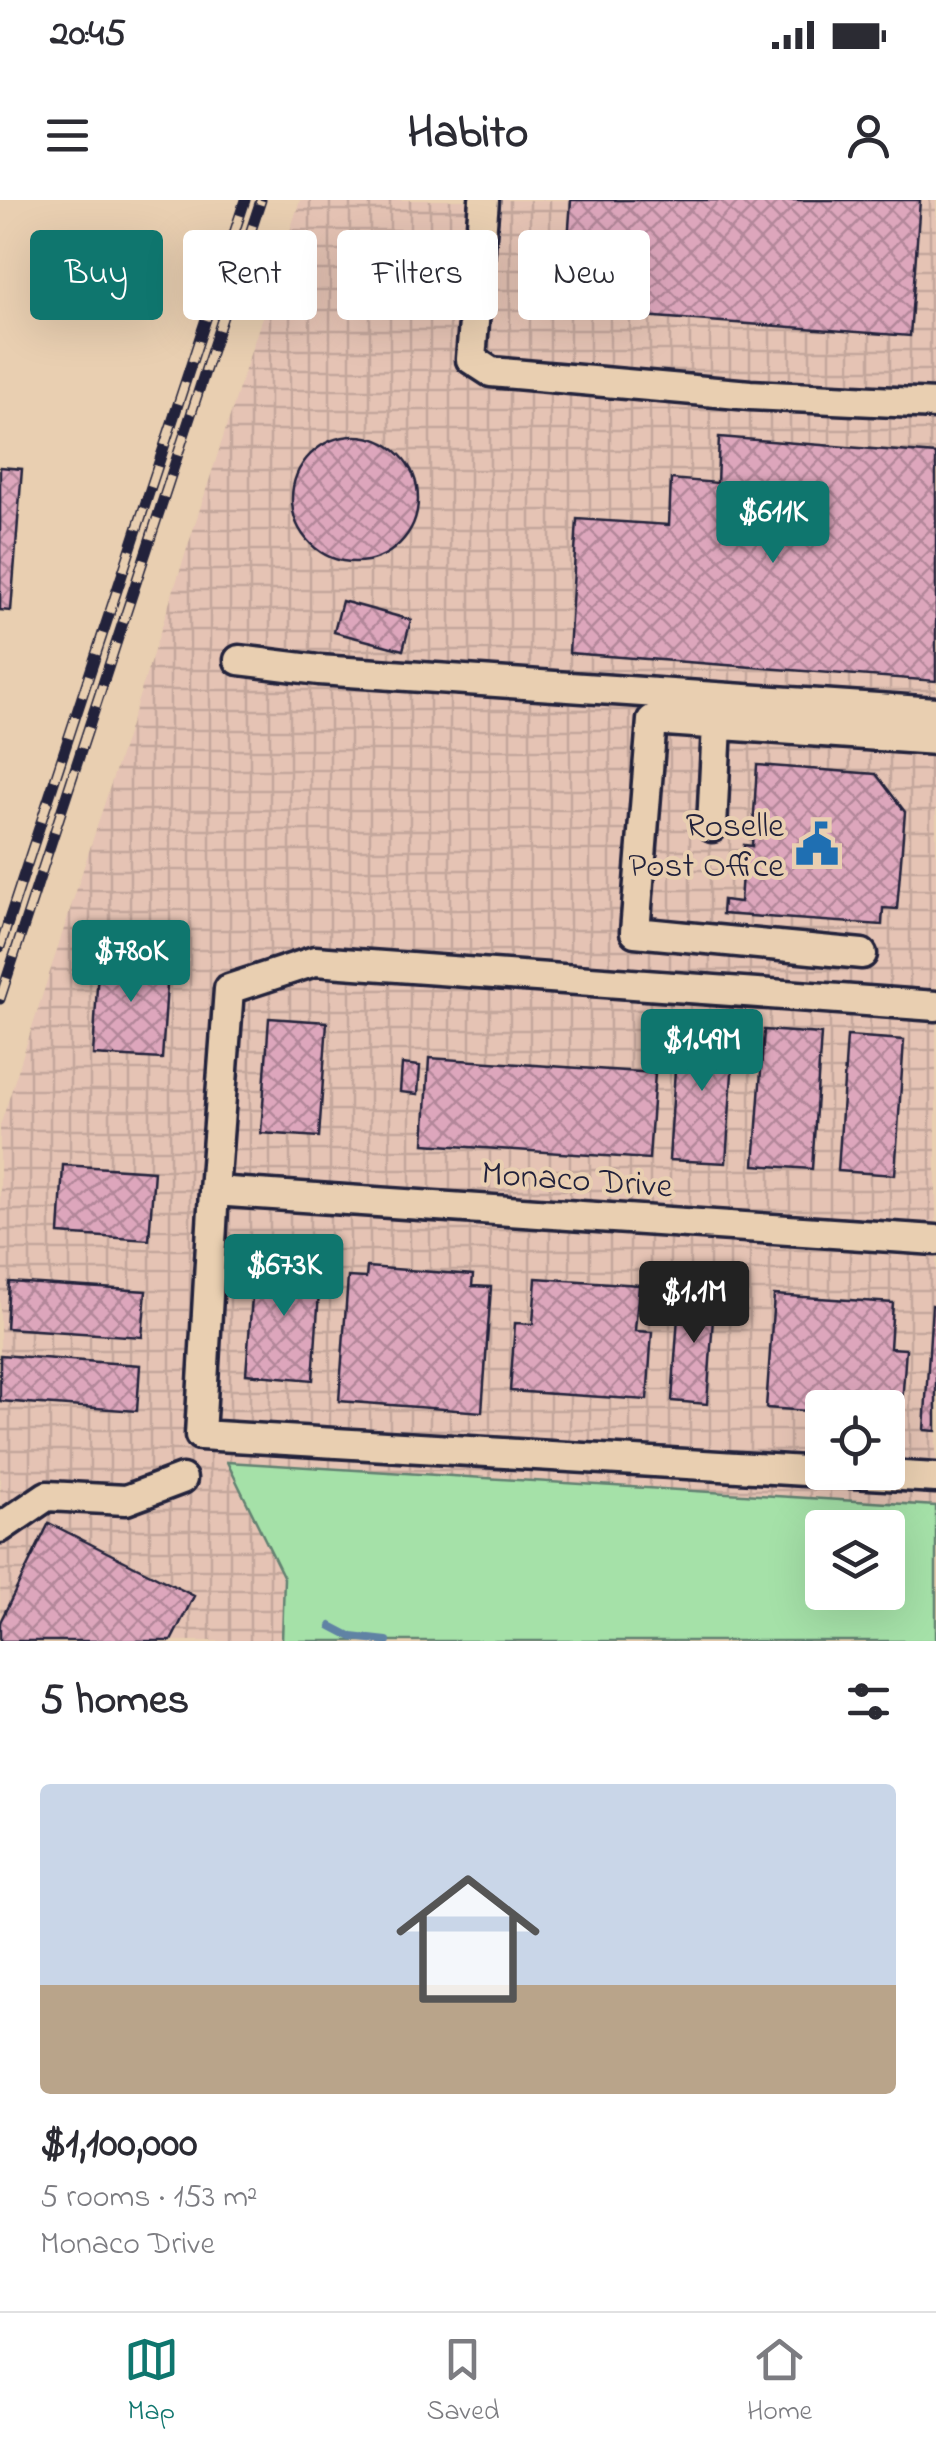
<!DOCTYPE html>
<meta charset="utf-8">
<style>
:root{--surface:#fff;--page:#f7f7f7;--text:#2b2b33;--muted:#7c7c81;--line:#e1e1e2;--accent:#0f766e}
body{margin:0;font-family:"Indie Flower",sans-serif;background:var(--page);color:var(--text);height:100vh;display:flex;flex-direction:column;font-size:38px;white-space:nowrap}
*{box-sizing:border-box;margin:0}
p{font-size:32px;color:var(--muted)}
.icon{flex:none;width:55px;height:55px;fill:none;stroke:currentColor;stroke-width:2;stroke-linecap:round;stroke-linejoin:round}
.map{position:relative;height:1441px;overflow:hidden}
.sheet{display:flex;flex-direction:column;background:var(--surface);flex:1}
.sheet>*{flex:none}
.guide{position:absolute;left:30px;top:30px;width:878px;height:90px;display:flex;gap:20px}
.buttons{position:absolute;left:805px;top:1190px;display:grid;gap:20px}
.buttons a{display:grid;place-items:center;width:100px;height:100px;border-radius:10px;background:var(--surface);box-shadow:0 10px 40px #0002;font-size:50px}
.price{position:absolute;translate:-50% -85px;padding:0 22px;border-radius:10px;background:var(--accent);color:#fff;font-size:32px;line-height:65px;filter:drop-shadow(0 2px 5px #0008)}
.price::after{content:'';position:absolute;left:50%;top:60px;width:30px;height:22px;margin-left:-15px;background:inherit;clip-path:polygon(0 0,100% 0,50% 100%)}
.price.active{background:#222;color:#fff}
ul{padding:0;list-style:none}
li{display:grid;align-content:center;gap:20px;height:530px;padding:0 40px}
li span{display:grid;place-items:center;height:310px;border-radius:10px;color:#555}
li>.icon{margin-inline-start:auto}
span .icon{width:180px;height:180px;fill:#fffc;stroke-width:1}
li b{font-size:42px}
h2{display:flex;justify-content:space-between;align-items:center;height:120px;padding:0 40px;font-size:42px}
.tag{padding:0 35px;border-radius:10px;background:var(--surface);box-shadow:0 10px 40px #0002;font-size:35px;line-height:90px}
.tag.active{background:var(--accent);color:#fff}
.status{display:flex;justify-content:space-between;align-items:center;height:70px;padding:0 50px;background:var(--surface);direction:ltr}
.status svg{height:28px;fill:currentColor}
header{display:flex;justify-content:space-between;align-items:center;height:130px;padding:0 40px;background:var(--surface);font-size:45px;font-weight:700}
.dock{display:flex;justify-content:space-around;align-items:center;height:140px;border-top:2px solid var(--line);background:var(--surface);font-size:28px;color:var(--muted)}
.dock a{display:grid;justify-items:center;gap:5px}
.dock .active{color:var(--accent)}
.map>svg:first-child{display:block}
.industrial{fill:url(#industrial-grid);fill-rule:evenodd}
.green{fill:#a5e1a8;stroke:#648272;stroke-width:2.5;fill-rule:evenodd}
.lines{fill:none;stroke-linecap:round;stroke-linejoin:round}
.stream{stroke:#6183a4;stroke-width:8}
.building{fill:url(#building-cross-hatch);stroke:#22223b;stroke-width:2.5}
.minor-casing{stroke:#22223b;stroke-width:35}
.minor{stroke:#e9cfb1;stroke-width:28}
.rail-casing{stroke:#22223b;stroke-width:11}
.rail{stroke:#e9cfb1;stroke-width:8;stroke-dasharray:22;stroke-linecap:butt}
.labels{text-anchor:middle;stroke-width:8;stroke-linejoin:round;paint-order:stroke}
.poi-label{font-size:35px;fill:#22223b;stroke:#e9cfb1;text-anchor:end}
.street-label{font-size:35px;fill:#22223b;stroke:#e9cfb1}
</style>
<div class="status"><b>20:45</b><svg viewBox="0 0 49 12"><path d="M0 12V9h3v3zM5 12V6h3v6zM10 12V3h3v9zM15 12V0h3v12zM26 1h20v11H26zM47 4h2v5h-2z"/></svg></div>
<header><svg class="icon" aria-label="menu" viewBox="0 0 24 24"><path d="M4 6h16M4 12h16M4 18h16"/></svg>Habito<svg class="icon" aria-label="person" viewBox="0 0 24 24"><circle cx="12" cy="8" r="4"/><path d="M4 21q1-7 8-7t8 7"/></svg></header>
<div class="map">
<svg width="936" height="1441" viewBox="0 0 936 1441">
<defs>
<pattern id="industrial-grid" width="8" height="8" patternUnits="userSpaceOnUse" patternTransform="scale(2.5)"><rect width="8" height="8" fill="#e5c3b4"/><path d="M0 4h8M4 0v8" fill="none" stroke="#c4a79c"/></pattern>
<pattern id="building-cross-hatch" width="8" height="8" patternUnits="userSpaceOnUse" patternTransform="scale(2.5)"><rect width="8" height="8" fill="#dda6bc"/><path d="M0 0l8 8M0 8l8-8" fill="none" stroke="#b3879a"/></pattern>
</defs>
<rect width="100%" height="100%" fill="#e9cfb1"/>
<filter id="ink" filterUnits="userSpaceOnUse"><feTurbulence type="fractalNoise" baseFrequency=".01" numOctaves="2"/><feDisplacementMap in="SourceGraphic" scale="20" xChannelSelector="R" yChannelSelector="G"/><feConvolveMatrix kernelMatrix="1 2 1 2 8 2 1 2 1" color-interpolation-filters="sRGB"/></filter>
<g filter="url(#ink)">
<path class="industrial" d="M300,0H936V1306L228,1262L284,1378L282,1441H0V926ZM822,1208H888V1272H822Z"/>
<path class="green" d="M227,1262L936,1306V1441H282L284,1378ZM822,1328H888V1392H822Z"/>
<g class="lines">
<path class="stream" d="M331,1426L352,1437L387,1441"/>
</g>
<path class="building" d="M571,0H920L910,136L563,110Z
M292 299a63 63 0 1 1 126 0a63 63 0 1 1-126 0Z
M719,237L936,254V481L569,453L577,319L669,325L671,279L717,283Z
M0,267L22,269L11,411L0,410Z
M342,401L411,420L403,450L334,432Z
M757,565L876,574L905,612L897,709L883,708L882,725L722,714L723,700L740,702L744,645L752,646Z
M99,751L169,756L162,859L93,855Z
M269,818L327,822L319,937L261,933Z
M678,824L735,828L726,963L669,960Z
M764,830L821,834L812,969L754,965Z
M847,836L904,840L895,975L838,971Z
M429,858L655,873L649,959L424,944Z
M402,864L420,866L418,894L400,892Z
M63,965L154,971L149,1040L59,1034Z
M255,1059L321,1063L313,1180L246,1174Z
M367,1067L473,1075L472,1086L491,1087L482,1212L339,1201L348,1077L366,1078Z
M536,1078L639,1085L635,1131L652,1132L647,1200L510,1191L515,1123L533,1124Z
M9,1082L146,1091L142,1137L6,1128Z
M680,1088L715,1090L707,1204L672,1201Z
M774,1095L893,1103L890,1148L906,1149L901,1218L888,1217V1208H822V1212L766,1208Z
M932,1105L936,1106V1231L924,1230Z
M0,1155L140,1165L137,1211L0,1201Z
M49,1323L194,1396L171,1441H0V1422Z"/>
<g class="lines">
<g class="minor-casing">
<path id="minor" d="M484,0L471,159L491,172L750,195L936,204
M239,460L319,470L936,512
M712,627L717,525
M862,754L635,732L652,520L936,540
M214,991L936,1040
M822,1272L200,1235L214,991L229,789L315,761L936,806
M837,1272L936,1278
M0,1328L47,1296L126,1300L182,1279"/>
</g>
<use href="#minor" class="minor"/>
<g class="rail-casing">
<path id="rail" d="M0,747L245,0
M0,799L261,0"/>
</g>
<use href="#rail" class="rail"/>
</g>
</g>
<defs>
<g id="civic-bare" transform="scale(3.45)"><path d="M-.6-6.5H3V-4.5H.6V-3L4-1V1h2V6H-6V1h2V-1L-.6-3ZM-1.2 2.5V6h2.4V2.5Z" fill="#1f6fb2" stroke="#e9cfb1" stroke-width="2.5" paint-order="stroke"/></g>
</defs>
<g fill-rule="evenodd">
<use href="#civic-bare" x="817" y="644"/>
</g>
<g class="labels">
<g class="poi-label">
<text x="784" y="636">Roselle<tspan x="784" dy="40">Post Office</tspan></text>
</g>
<g class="street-label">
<text transform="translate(577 978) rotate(4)" y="12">Monaco Drive</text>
</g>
</g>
</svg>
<div class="buttons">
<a><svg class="icon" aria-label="locate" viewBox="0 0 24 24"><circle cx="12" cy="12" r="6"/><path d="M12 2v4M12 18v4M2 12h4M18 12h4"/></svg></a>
<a><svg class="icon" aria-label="layers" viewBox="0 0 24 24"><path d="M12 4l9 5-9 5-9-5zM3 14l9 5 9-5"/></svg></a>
</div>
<b class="price" style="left:773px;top:366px">$611K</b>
<b class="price" style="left:131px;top:805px">$780K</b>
<b class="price" style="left:702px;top:894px">$1.49M</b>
<b class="price" style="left:284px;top:1119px">$673K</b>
<b class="price active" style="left:694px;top:1146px">$1.1M</b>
<div class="guide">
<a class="tag active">Buy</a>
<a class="tag">Rent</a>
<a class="tag">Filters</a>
<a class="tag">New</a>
</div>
</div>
<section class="sheet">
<h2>5 homes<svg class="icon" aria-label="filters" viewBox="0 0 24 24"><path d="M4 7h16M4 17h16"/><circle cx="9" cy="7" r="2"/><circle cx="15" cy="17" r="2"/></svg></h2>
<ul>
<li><span style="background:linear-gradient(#c9d6e8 65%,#b9a48a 0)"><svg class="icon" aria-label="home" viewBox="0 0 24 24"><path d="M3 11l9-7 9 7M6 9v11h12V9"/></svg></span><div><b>$1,100,000</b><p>5 rooms · 153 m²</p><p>Monaco Drive</p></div></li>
</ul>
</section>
<nav class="dock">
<a class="active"><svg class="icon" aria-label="map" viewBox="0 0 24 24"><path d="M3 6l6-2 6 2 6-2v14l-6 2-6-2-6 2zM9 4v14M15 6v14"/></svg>Map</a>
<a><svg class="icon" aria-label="saved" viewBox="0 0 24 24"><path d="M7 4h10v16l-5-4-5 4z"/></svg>Saved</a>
<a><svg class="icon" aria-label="home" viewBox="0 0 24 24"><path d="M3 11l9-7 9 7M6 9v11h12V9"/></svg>Home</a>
</nav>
